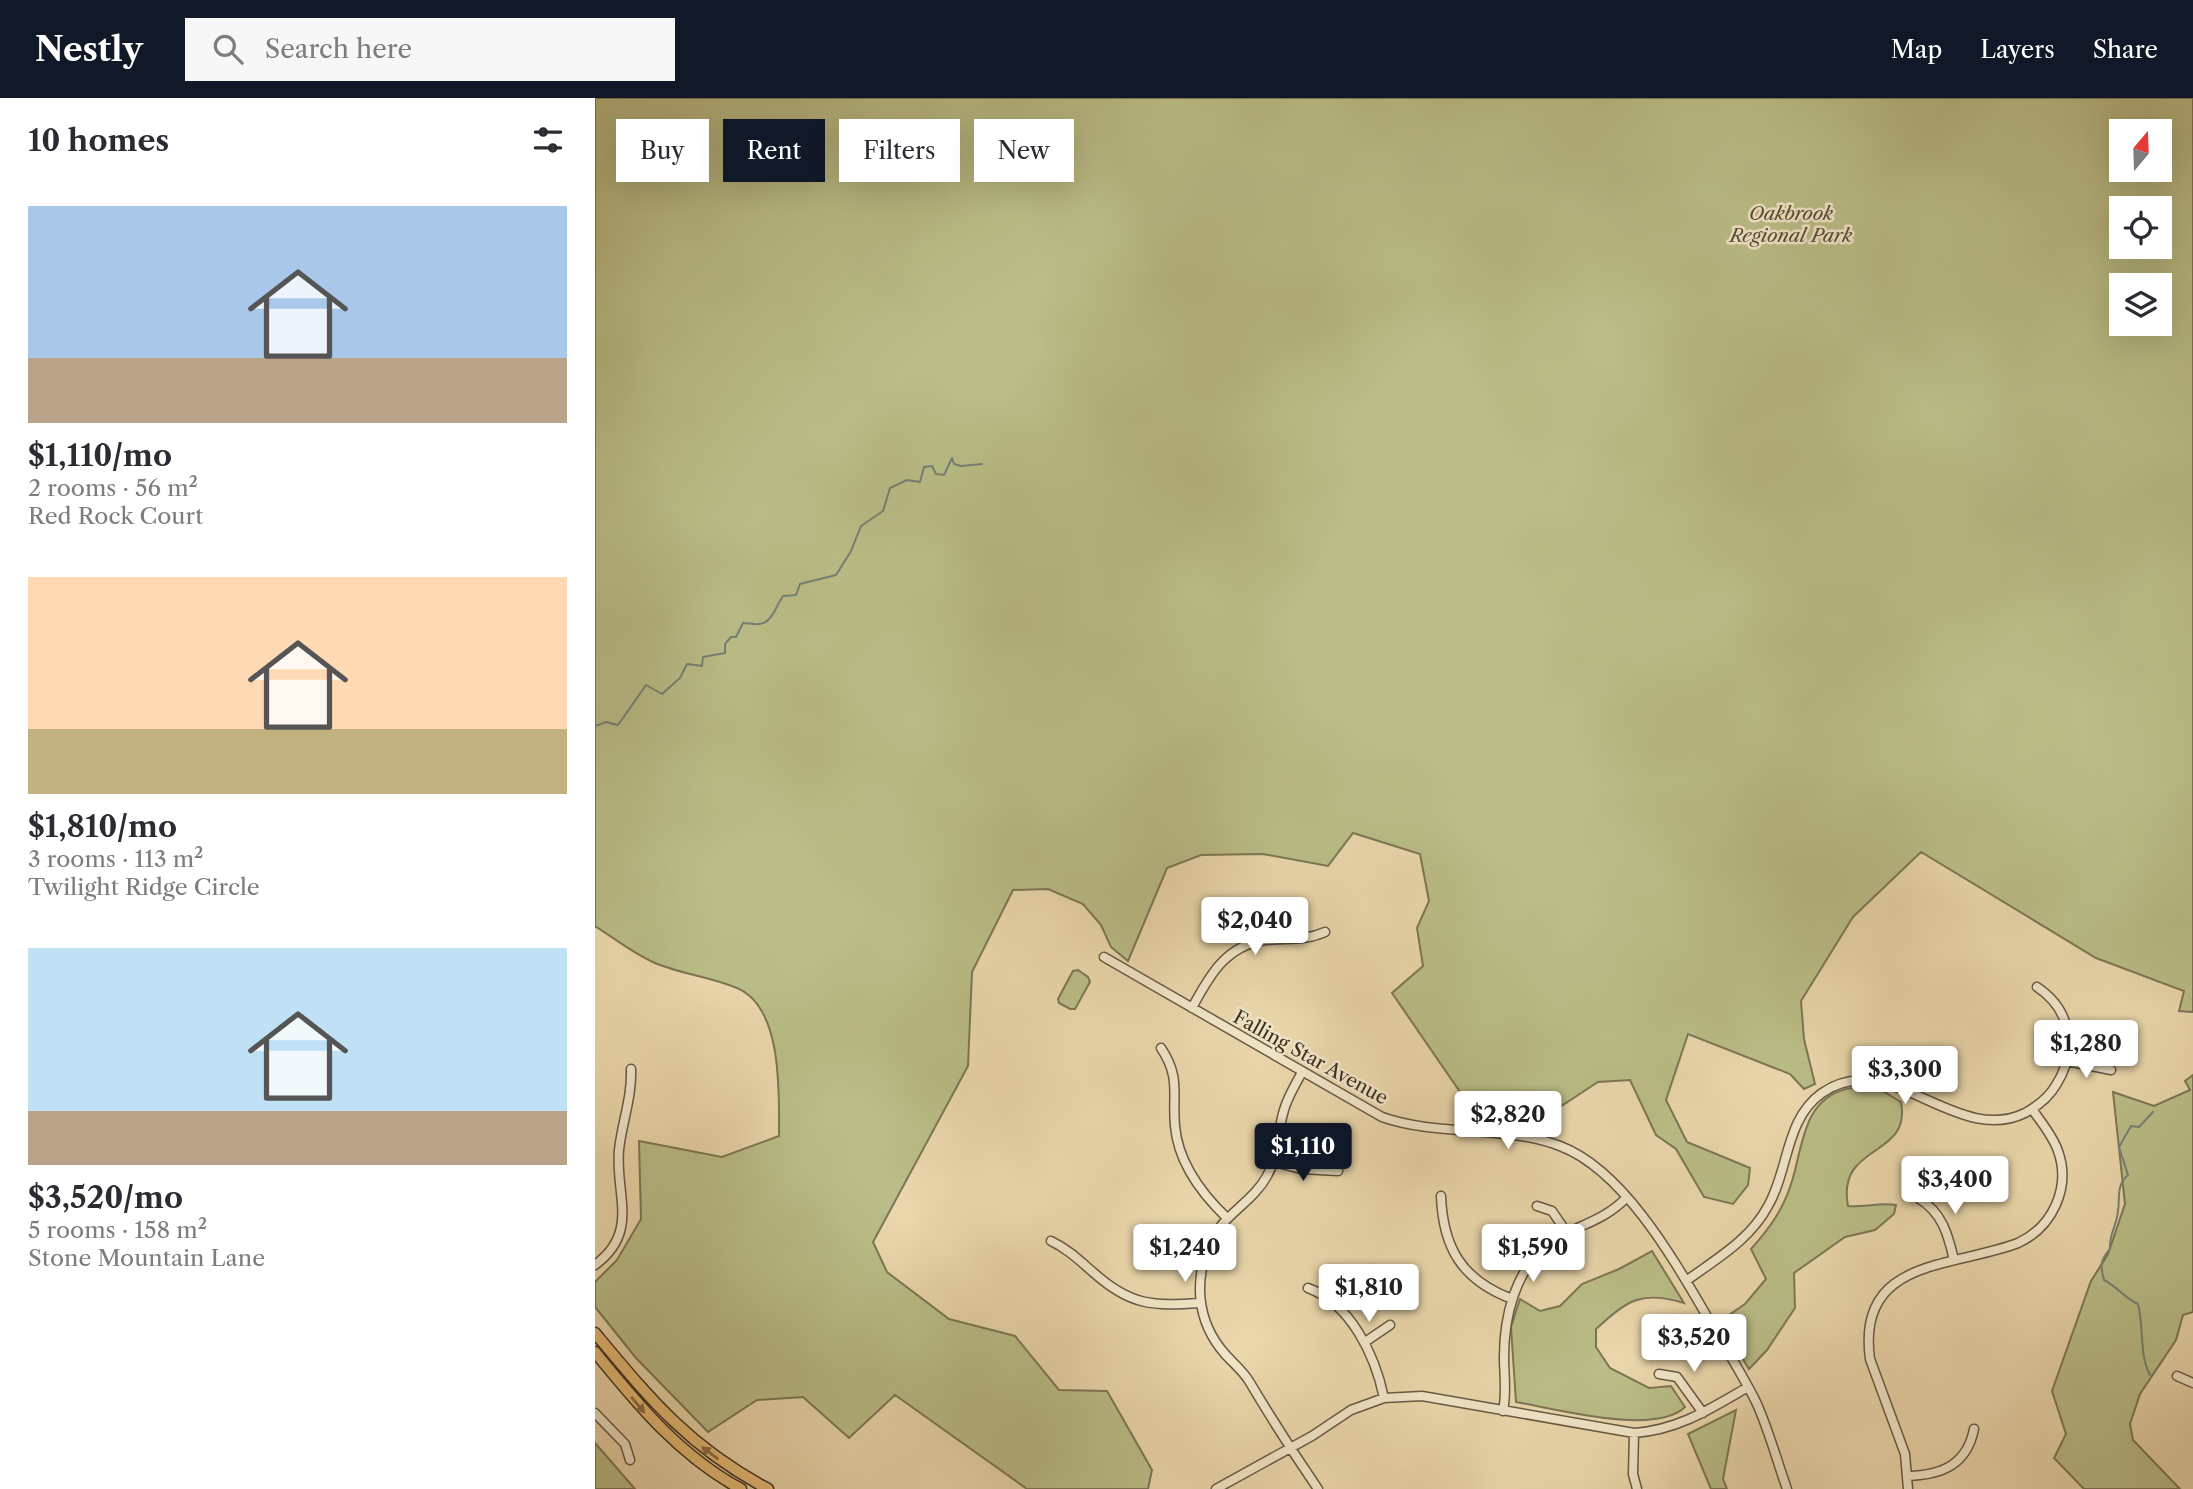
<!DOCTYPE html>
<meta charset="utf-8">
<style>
:root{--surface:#fff;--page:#f7f7f7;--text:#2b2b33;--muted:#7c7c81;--accent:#111827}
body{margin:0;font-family:"Libre Caslon Text",serif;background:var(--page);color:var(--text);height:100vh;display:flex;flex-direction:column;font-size:26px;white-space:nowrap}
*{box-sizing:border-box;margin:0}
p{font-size:23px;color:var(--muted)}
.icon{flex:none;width:38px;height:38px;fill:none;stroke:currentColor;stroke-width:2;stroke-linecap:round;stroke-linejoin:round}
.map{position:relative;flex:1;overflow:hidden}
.side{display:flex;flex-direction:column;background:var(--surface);width:595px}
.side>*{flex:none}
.banner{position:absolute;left:21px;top:21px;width:665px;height:63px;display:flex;gap:14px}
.needle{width:46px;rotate:19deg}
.controls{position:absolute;left:1514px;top:21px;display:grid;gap:14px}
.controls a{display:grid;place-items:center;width:63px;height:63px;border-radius:0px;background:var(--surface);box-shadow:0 7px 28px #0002;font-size:35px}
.price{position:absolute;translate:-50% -60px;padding:0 16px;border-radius:7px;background:#fff;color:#222;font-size:23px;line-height:46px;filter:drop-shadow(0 2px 4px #0008)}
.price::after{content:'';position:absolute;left:50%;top:42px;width:21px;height:16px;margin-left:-10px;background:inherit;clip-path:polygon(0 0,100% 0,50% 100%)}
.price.selected{background:var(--accent);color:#fff}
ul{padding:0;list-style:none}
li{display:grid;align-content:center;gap:14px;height:371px;padding:0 28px}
li span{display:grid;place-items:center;height:217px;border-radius:0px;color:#555}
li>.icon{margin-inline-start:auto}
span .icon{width:126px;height:126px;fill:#fffc;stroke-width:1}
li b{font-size:30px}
h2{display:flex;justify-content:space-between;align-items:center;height:84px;padding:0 28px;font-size:30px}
.tag{padding:0 24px;border-radius:0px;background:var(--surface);box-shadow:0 7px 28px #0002;font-size:24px;line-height:63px}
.tag.selected{background:var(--accent);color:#fff}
header{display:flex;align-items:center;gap:42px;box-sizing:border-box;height:98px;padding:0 35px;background:var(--accent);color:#fff}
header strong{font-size:33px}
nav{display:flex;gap:38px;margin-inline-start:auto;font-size:24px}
.search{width:490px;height:63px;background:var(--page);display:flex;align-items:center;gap:18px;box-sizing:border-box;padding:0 24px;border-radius:0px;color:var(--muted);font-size:26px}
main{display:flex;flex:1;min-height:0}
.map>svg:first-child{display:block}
.green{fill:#babd87;stroke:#7c7654;stroke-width:2;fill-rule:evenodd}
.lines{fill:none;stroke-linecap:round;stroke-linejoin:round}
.stream{stroke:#748176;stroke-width:2}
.minor-casing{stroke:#685943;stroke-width:11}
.major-casing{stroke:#3d2f20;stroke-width:13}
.minor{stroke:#f1e5c8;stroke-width:8}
.major{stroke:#e5bc76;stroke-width:10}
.oneway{fill:#896e47}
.labels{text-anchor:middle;stroke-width:5;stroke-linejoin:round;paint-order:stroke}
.park-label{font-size:19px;font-style:italic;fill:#564b35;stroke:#f1e5c8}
.street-label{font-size:19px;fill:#3d2f20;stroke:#f1e5c8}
</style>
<header>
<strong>Nestly</strong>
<div class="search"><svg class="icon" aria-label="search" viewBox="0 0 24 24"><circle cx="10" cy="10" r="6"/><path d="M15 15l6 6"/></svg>Search here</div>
<nav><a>Map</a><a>Layers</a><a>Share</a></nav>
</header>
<main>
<section class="side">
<h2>10 homes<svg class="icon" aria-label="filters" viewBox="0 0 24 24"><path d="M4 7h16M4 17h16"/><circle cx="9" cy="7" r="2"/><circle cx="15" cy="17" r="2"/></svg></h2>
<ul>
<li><span style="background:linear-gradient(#a9c7e8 70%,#b9a48a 0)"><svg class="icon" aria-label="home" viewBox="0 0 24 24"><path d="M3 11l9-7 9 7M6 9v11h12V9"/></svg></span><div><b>$1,110/mo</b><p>2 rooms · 56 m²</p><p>Red Rock Court</p></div></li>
<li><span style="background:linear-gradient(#ffd9b3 70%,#c2b280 0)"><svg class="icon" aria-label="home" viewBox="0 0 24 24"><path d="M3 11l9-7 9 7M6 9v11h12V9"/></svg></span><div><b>$1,810/mo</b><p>3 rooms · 113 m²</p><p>Twilight Ridge Circle</p></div></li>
<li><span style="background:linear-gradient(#bfe0f5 75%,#b9a48a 0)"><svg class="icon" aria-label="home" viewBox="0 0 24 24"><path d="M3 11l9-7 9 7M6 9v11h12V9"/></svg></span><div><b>$3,520/mo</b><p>5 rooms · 158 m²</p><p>Stone Mountain Lane</p></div></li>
</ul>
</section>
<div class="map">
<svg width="1598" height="1391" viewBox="0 0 1598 1391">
<rect width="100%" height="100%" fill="#ead7ab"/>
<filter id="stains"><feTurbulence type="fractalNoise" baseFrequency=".00286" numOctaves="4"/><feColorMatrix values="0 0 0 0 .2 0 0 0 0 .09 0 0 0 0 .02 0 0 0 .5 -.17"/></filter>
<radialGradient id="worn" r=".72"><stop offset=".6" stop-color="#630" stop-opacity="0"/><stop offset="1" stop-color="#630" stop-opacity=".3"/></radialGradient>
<path class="green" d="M0,0H1598V914L1584,913L1589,893L1501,860L1326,754L1258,819L1206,903L1209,941L1220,986L1209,991L1195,976L1093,936L1071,1002L1092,1044L1155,1070L1153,1087L1138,1106L1109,1099L1081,1051L1061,1037L1035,982L1003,984L933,1030L876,1020L865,994L797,895L828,868L822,830L834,803L825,756L758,735L733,768L668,756L606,757L572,770L533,863L516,849L506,827L488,806L453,791L418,792L377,874L373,968L278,1144L292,1174L354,1221L420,1238L464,1292L512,1293L557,1372L553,1391H432L300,1297L254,1340L208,1299L162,1302L113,1334L41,1260L0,1209V1184L22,1162L46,1121L44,1043L127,1059L184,1038C184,996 188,909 142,890C116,879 86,876 60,865C39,856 19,840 0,828ZM1526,33H1564V72H1526ZM1526,110H1564V149H1526ZM1526,187H1564V226H1526Z
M483,872L493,879L495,884L480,911H475L464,905L463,901L478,873Z
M1598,977V1214L1588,1217L1581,1242L1545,1296L1535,1326L1538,1342L1585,1391H1489L1459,1360L1471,1336L1457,1293L1496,1183L1513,1156L1530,1106L1518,994L1559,1008L1595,992L1590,983Z
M1283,990L1306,1004C1317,1061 1241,1044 1253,1108C1270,1110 1284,1104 1301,1107L1299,1116L1280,1132L1250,1139L1199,1175L1200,1210L1172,1252L1154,1271L1125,1223L1150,1206L1171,1181L1156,1151C1175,1130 1189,1110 1197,1083C1208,1048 1208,1002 1251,991C1261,989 1274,991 1283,990Z
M1057,1153L1089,1205C1046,1192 1033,1202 1001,1231V1249L1015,1270L1054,1290L1076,1288L1090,1309C1060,1338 961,1311 921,1304L916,1229L925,1201L945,1213L965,1208L987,1186L1024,1171Z
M1141,1312L1128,1381L1132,1391H1116L1093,1336Z
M0,1345L40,1391H0Z"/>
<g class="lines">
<path class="stream" d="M0,628L11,624L23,627L51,587L67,596L85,580L92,566L107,568L108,559L130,555V546L136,539H141L148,525C152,525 156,526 160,526C177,528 180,509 188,498L201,497L205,486L241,477L256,453L266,428L288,413L295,390L312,382L325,384L329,369L337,368L341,376L349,377L357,360L359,366L366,368L387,366
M1555,1277C1544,1257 1549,1229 1543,1206C1529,1200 1523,1189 1509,1182C1505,1167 1505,1163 1515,1151C1514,1136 1522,1127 1523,1113C1525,1100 1521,1087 1533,1077L1524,1049L1536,1028L1544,1029L1558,1014"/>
<g class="minor-casing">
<path id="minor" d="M509,859L787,1019C844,1039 910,1027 965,1048C1031,1073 1083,1169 1117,1227C1132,1253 1149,1279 1162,1306C1174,1333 1182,1363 1192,1391
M597,910C614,878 631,847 671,842C693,840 710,843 730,834
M566,950C586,980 577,996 580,1028C583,1064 607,1096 632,1120
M1472,963L1516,972
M707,974C701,986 693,998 689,1012C682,1034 684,1057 672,1078C658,1104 629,1116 617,1142C598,1180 601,1223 630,1256C638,1265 648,1273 654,1283C676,1320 699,1356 723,1391
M679,1064L706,1071L743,1073
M846,1098C848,1150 867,1182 917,1201
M1323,1100C1347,1114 1353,1136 1359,1162
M942,1108L957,1113L972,1135
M456,1143C473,1151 485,1163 499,1175C536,1208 558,1208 605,1205
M0,1167C45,1134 20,1097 24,1052C27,1024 37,1000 36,971
M1091,1183C1121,1161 1155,1142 1173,1108C1194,1072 1190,1021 1227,995C1295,948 1361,1049 1430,1015C1443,1008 1454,999 1461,987C1472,970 1476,951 1472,931C1468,912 1457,899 1442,889
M713,1190C756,1206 780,1257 789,1300
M770,1244L795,1227
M1064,1276L1082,1279L1108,1315
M1582,1278L1598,1285
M908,1313C912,1294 909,1277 909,1259C909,1219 920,1172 953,1147C979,1127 1007,1125 1031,1100
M0,1315L30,1346L35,1362
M1039,1335L1038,1376L1042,1391
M1313,1378C1348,1377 1372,1366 1379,1331
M621,1391L717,1338L756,1312L789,1300L827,1298L1039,1335C1083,1332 1115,1311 1153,1289
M1313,1391L1310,1356L1275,1261C1261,1160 1358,1170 1423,1145C1458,1129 1476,1089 1463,1053C1458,1038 1446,1024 1437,1011"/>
</g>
<g class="major-casing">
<path id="major" d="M0,1235C56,1302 94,1349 173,1391
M0,1254C43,1307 85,1358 146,1391"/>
</g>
<use href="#minor" class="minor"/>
<use href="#major" class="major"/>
</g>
<defs><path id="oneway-solid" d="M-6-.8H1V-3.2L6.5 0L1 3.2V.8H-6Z" transform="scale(1.75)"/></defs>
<g class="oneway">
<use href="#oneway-solid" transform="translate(43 1307) rotate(50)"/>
<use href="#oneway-solid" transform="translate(115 1355) rotate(-143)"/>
</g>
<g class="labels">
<g class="park-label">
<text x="1196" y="122">Oakbrook<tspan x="1196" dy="22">Regional Park</tspan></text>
</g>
<g class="street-label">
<text transform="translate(716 959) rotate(29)" y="7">Falling Star Avenue</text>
</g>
</g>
<rect width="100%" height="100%" filter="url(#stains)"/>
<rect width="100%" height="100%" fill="url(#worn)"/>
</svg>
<div class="controls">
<a><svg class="needle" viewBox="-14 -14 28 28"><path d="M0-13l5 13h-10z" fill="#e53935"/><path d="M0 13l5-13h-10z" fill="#7c7c81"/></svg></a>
<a><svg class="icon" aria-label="locate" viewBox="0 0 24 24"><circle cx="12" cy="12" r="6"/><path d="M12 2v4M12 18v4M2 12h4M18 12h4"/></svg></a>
<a><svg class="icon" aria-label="layers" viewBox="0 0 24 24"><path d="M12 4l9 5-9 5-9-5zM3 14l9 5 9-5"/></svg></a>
</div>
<b class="price" style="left:660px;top:859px">$2,040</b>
<b class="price" style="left:1491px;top:982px">$1,280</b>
<b class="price" style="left:1310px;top:1008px">$3,300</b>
<b class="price" style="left:913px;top:1053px">$2,820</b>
<b class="price selected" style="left:708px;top:1085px">$1,110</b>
<b class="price" style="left:1360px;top:1118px">$3,400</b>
<b class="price" style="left:590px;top:1186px">$1,240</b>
<b class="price" style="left:938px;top:1186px">$1,590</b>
<b class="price" style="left:774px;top:1226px">$1,810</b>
<b class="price" style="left:1099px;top:1276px">$3,520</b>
<div class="banner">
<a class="tag">Buy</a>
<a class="tag selected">Rent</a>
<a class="tag">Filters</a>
<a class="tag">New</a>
</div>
</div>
</main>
